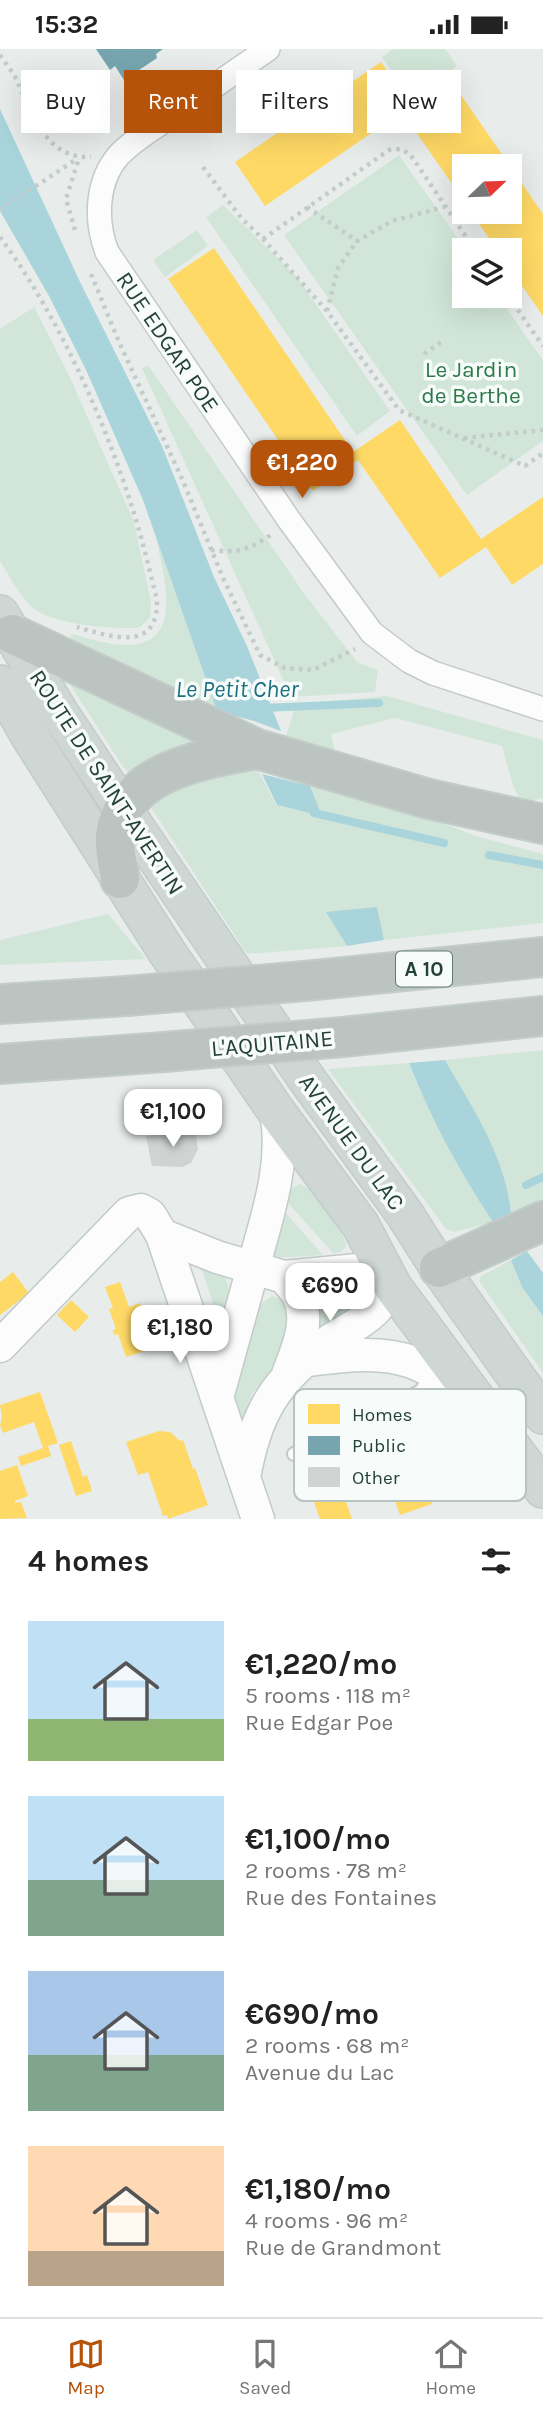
<!DOCTYPE html>
<meta charset="utf-8">
<style>
:root{--surface:#fff;--page:#f6f6f6;--text:#222;--muted:#767676;--line:#e0e0e0;--accent:#b45309}
body{margin:0;font-family:Karla,sans-serif;background:var(--page);color:var(--text);height:100vh;display:flex;flex-direction:column;font-size:26px;white-space:nowrap}
*{box-sizing:border-box;margin:0}
p{font-size:23px;color:var(--muted)}
.icon{flex:none;width:38px;height:38px;fill:none;stroke:currentColor;stroke-width:2;stroke-linecap:round;stroke-linejoin:round}
.map{position:relative;height:1470px;overflow:hidden}
.details{display:flex;flex-direction:column;background:var(--surface);flex:1}
.details>*{flex:none}
.banner{position:absolute;left:21px;top:21px;width:502px;height:63px;display:flex;gap:14px}
.needle{width:46px;rotate:67deg}
.controls{position:absolute;left:452px;top:105px;display:grid;gap:14px}
.controls a{display:grid;place-items:center;width:70px;height:70px;border-radius:0px;background:var(--surface);box-shadow:0 7px 28px #0002;font-size:35px}
.price{position:absolute;translate:-50% -60px;padding:0 16px;border-radius:14px;background:#fff;color:#222;font-size:23px;line-height:46px;filter:drop-shadow(0 2px 4px #0008)}
.price::after{content:'';position:absolute;left:50%;top:42px;width:21px;height:16px;margin-left:-10px;background:inherit;clip-path:polygon(0 0,100% 0,50% 100%)}
.price.current{background:var(--accent);color:#fff}
ul{padding:0;list-style:none}
li{display:flex;align-items:center;gap:21px;height:175px;padding:0 28px}
li span{display:grid;place-items:center;flex:none;width:196px;height:140px;border-radius:0px;color:#555}
li>.icon{margin-inline-start:auto}
span .icon{width:84px;height:84px;fill:#fffc;stroke-width:1}
li b{font-size:30px}
h2{display:flex;justify-content:space-between;align-items:center;height:84px;padding:0 28px;font-size:30px}
.chip{padding:0 24px;border-radius:0px;background:var(--surface);box-shadow:0 7px 28px #0002;font-size:24px;line-height:63px}
.chip.current{background:var(--accent);color:#fff}
.status{display:flex;justify-content:space-between;align-items:center;height:49px;padding:0 35px;background:var(--surface);direction:ltr}
.status svg{height:19px;fill:currentColor}
.tabs{display:flex;justify-content:space-around;align-items:center;height:98px;border-top:2px solid var(--line);background:var(--surface);font-size:19px;color:var(--muted)}
.tabs a{display:grid;justify-items:center;gap:4px}
.tabs .current{color:var(--accent)}
.map>svg:first-child{display:block}
.green{fill:#d1e6d8}
.water{fill:#a9d4db}
.homes{fill:#ffd966}
.public{fill:#76a5af}
.lines{fill:none;stroke-linecap:round;stroke-linejoin:round}
.stream{stroke:#a9d4db;stroke-width:8}
.building{fill:#cfd4d2}
.lane-casing{stroke:#c5cac8;stroke-width:16}
.street-casing{stroke:#c5cac8;stroke-width:26}
.secondary-casing{stroke:#c3cbc8;stroke-width:35}
.primary-casing{stroke:#c3ccc9;stroke-width:40}
.highway-casing{stroke:#c3ccc9;stroke-width:42}
.path{stroke:#c3ccca;stroke-width:4.5;stroke-dasharray:3.5 5;stroke-linecap:butt}
.lane{stroke:#fcfcfc;stroke-width:12}
.street{stroke:#fcfcfc;stroke-width:23}
.secondary{stroke:#fcfcfc;stroke-width:32}
.primary{stroke:#cfd7d5;stroke-width:37}
.highway{stroke:#bcc4c2;stroke-width:38}
.highway-bridge-casing{stroke:#c3ccc9;stroke-width:42;stroke-linecap:butt}
.highway-bridge{stroke:#bcc4c2;stroke-width:38}
.labels{text-anchor:middle;stroke-width:7;stroke-linejoin:round;paint-order:stroke}
.shield{fill:#f7fbf9;stroke:#637a73;stroke-width:2}
.shield-label{font-size:21px;font-weight:bold;fill:#24423a}
.street-label{font-size:23px;fill:#24423a;stroke:#f7fbf9}
.park-label{font-size:23px;fill:#2d7a4b;stroke:#f7fbf9}
.water-label{font-size:24px;font-style:italic;fill:#1c6f80;stroke:#f7fbf9}
.key{fill:#f7fbf9;stroke:#b8c4c0;stroke-width:2}
.key-label{font-size:19px;fill:#24423a}
</style>
<div class="status"><b>15:32</b><svg viewBox="0 0 49 12"><path d="M0 12V9h3v3zM5 12V6h3v6zM10 12V3h3v9zM15 12V0h3v12zM26 1h20v11H26zM47 4h2v5h-2z"/></svg></div>
<div class="map">
<svg width="543" height="1470" viewBox="0 0 543 1470">
<rect width="100%" height="100%" fill="#e8edeb"/>
<path class="green" d="M393,0H445L457,17L412,50L382,8Z
M399,106L466,201H464V247H498L543,311V392L467,446L284,186Z
M223,156L297,228L390,362L357,387L206,168Z
M197,181L208,197L165,228L153,211Z
M34,258L68,324L134,473L151,553L150,569L139,579C113,580 58,576 36,561C21,550 10,528 0,512V280Z
M148,316L303,543L357,613L378,621L375,643L291,648L142,319Z
M156,488L217,662L78,598L71,590V585C89,589 111,597 130,596C186,593 162,521 156,488Z
M66,629L199,690L166,703L129,724L123,718Z
M387,647L543,691V749L532,752L519,749L513,737L502,697L395,669L331,685L335,703L286,687L296,655Z
M257,719L276,756L322,767L310,737L316,740V735L432,770L479,788L543,805V874L384,891L377,858L327,864L347,897L247,905L148,754L181,734Z
M108,865L146,910L0,916V891Z
M543,1001V1152L511,1165C506,1108 472,1060 445,1011Z
M409,1014C433,1074 458,1120 493,1173L454,1183L446,1180L328,1020Z
M300,1135L310,1140L344,1189L346,1197L341,1203L333,1204L288,1154L292,1139Z
M285,1163L323,1206L273,1209Z
M197,1207C204,1212 215,1217 221,1224C234,1237 229,1261 220,1274Z
M511,1211L522,1238L543,1267V1324L479,1232L481,1227Z
M346,1234L359,1254L316,1281L306,1237Z
M272,1247L283,1250L292,1261L278,1313L253,1343L239,1377C224,1342 246,1297 256,1262L261,1255Z"/>
<path class="water" d="M0,60L81,235L162,397L214,528L247,597L281,682L254,672L217,662L143,451L87,323L49,247L0,162Z
M262,725L310,737L322,767L277,756Z
M377,858L384,891L347,897L326,863Z
M445,1011C473,1060 506,1108 511,1165L493,1173C458,1120 433,1074 409,1014Z
M527,1202L543,1224V1267L522,1238L511,1211Z"/>
<path class="homes" d="M381,13L411,57L450,30L543,165V267L509,218V201H497L471,163H509V117H464V152L402,63L265,157L235,113Z
M214,199L353,403L400,371L481,490L543,448V515L512,536L486,498L440,529L358,411L313,442L168,230Z
M13,1223L29,1244L0,1266V1233Z
M120,1233L129,1258L140,1254L151,1288L141,1291L145,1302L126,1308L118,1285L114,1286L113,1281L116,1280L109,1260L113,1259L105,1238Z
M71,1251L89,1268L75,1283L57,1266Z
M40,1343L58,1394L48,1397L51,1407L21,1417L18,1408L43,1399L34,1373L3,1384L0,1376L2,1369L0,1356Z
M159,1382L170,1383L180,1392L183,1391L193,1420L195,1419L208,1456L168,1470L167,1466L163,1467L148,1423L138,1426L126,1393Z
M71,1392L83,1428L87,1426L92,1442L76,1447L59,1396Z
M400,1403L402,1407L414,1403L432,1455L400,1466L382,1414L388,1412L387,1407Z
M17,1416L28,1447L15,1452V1454L21,1453L27,1469L0,1470V1422Z
M339,1432L352,1470H320L310,1442Z"/>
<path class="public" d="M96,0H163L156,5L157,9L124,31L115,17L110,21Z"/>
<g class="lines">
<path class="stream" d="M263,659L379,654
M314,764L444,794
M489,806L543,816
M526,1136L543,1128"/>
</g>
<path class="building" d="M195,1080L198,1100L191,1114L182,1118L152,1117L146,1087Z"/>
<g class="lines">
<g class="lane-casing">
<path id="lane" d="M294,1405L421,1342L433,1323"/>
</g>
<g class="street-casing">
<path id="street" d="M268,0C236,22 203,45 171,67C154,79 133,91 119,106C96,132 95,172 107,203L289,471L372,584L409,612L433,624L543,660"/>
</g>
<g class="secondary-casing">
<path id="secondary" d="M162,1186L217,1208L284,1228L358,1221L370,1224L393,1238C387,1246 380,1256 373,1263C361,1275 342,1283 328,1293C275,1331 255,1365 244,1429
M284,1228C289,1234 295,1240 298,1246C311,1272 297,1301 288,1325
M0,1297L129,1164L141,1161L150,1166L162,1186L258,1470
M308,1311C342,1307 379,1301 412,1313C433,1321 452,1334 470,1345
M217,1349C229,1306 241,1263 253,1219C267,1167 286,1116 276,1062"/>
</g>
<g class="primary-casing">
<path id="primary" d="M0,565L59,663L138,782L306,1029L404,1164L439,1219L543,1366
M0,635L31,689L167,903L276,1062L361,1177L393,1238L543,1440"/>
</g>
<g class="highway-casing">
<path id="highway" d="M12,585L257,700L429,750L543,775
M120,830C118,817 114,800 115,787C123,721 205,710 257,700
M305,932L543,908
M0,955L127,947
M343,988L543,967
M0,1015L164,1003
M439,1219L543,1172"/>
</g>
<path class="path" d="M0,6C6,15 14,24 18,34C33,67 47,110 91,108
M203,118L242,170L263,190L327,262L399,361L525,417L543,404
M307,158L357,192L392,172L444,158
M0,161L78,109
M75,181L66,150L79,109
M0,188C57,265 103,367 132,458C142,488 149,520 157,551C158,604 112,588 77,578
M263,190L389,101L400,100L410,105L475,201
M91,225L119,293L183,432L223,529L260,606L285,619L313,621L355,600
M508,247L543,297
M327,262L338,219L357,192
M424,305L441,293
M464,389L543,381
M211,501C239,504 249,501 272,485"/>
<use href="#lane" class="lane"/>
<use href="#street" class="street"/>
<use href="#secondary" class="secondary"/>
<use href="#primary" class="primary"/>
<use href="#highway" class="highway"/>
<g class="highway-bridge-casing">
<path id="highway-bridge" d="M127,947L305,932
M164,1003L343,988"/>
</g>
<use href="#highway-bridge" class="highway-bridge"/>
</g>
<g class="labels">
<rect class="shield" x="396" y="902.5" width="56" height="35" rx="5"/>
<g class="shield-label">
<text x="424" y="927">A 10</text>
</g>
<g class="street-label">
<text transform="translate(168 293) rotate(56)" y="8">RUE EDGAR POE</text>
<text transform="translate(107 733) rotate(57)" y="8">ROUTE DE SAINT-AVERTIN</text>
<text transform="translate(272 994) rotate(-5)" y="8">L'AQUITAINE</text>
<text transform="translate(352 1093) rotate(54)" y="8">AVENUE DU LAC</text>
</g>
<g class="park-label">
<text x="471" y="328">Le Jardin<tspan x="471" dy="26">de Berthe</tspan></text>
</g>
<g class="water-label">
<text x="237" y="648">Le Petit Cher</text>
</g>
</g>
<rect x="294" y="1340" width="232" height="112" rx="10" class="key"/>
<rect x="308" y="1355" width="32" height="20" fill="#ffd966"/>
<rect x="308" y="1387" width="32" height="19" fill="#76a5af"/>
<rect x="308" y="1418" width="32" height="20" fill="#cfd4d2"/>
<g class="key-label">
<text x="352" y="1372">Homes</text>
<text x="352" y="1403">Public</text>
<text x="352" y="1435">Other</text>
</g>
</svg>
<div class="controls">
<a><svg class="needle" viewBox="-14 -14 28 28"><path d="M0-13l5 13h-10z" fill="#e53935"/><path d="M0 13l5-13h-10z" fill="#767676"/></svg></a>
<a><svg class="icon" aria-label="layers" viewBox="0 0 24 24"><path d="M12 4l9 5-9 5-9-5zM3 14l9 5 9-5"/></svg></a>
</div>
<b class="price current" style="left:302px;top:451px">€1,220</b>
<b class="price" style="left:173px;top:1100px">€1,100</b>
<b class="price" style="left:330px;top:1274px">€690</b>
<b class="price" style="left:180px;top:1316px">€1,180</b>
<div class="banner">
<a class="chip">Buy</a>
<a class="chip current">Rent</a>
<a class="chip">Filters</a>
<a class="chip">New</a>
</div>
</div>
<section class="details">
<h2>4 homes<svg class="icon" aria-label="filters" viewBox="0 0 24 24"><path d="M4 7h16M4 17h16"/><circle cx="9" cy="7" r="2"/><circle cx="15" cy="17" r="2"/></svg></h2>
<ul>
<li><span style="background:linear-gradient(#bfe0f5 70%,#8fb573 0)"><svg class="icon" aria-label="home" viewBox="0 0 24 24"><path d="M3 11l9-7 9 7M6 9v11h12V9"/></svg></span><div><b>€1,220/mo</b><p>5 rooms · 118 m²</p><p>Rue Edgar Poe</p></div></li>
<li><span style="background:linear-gradient(#bfe0f5 60%,#7fa58c 0)"><svg class="icon" aria-label="home" viewBox="0 0 24 24"><path d="M3 11l9-7 9 7M6 9v11h12V9"/></svg></span><div><b>€1,100/mo</b><p>2 rooms · 78 m²</p><p>Rue des Fontaines</p></div></li>
<li><span style="background:linear-gradient(#a9c7e8 60%,#7fa58c 0)"><svg class="icon" aria-label="home" viewBox="0 0 24 24"><path d="M3 11l9-7 9 7M6 9v11h12V9"/></svg></span><div><b>€690/mo</b><p>2 rooms · 68 m²</p><p>Avenue du Lac</p></div></li>
<li><span style="background:linear-gradient(#ffd9b3 75%,#b9a48a 0)"><svg class="icon" aria-label="home" viewBox="0 0 24 24"><path d="M3 11l9-7 9 7M6 9v11h12V9"/></svg></span><div><b>€1,180/mo</b><p>4 rooms · 96 m²</p><p>Rue de Grandmont</p></div></li>
</ul>
</section>
<nav class="tabs">
<a class="current"><svg class="icon" aria-label="map" viewBox="0 0 24 24"><path d="M3 6l6-2 6 2 6-2v14l-6 2-6-2-6 2zM9 4v14M15 6v14"/></svg>Map</a>
<a><svg class="icon" aria-label="saved" viewBox="0 0 24 24"><path d="M7 4h10v16l-5-4-5 4z"/></svg>Saved</a>
<a><svg class="icon" aria-label="home" viewBox="0 0 24 24"><path d="M3 11l9-7 9 7M6 9v11h12V9"/></svg>Home</a>
</nav>
